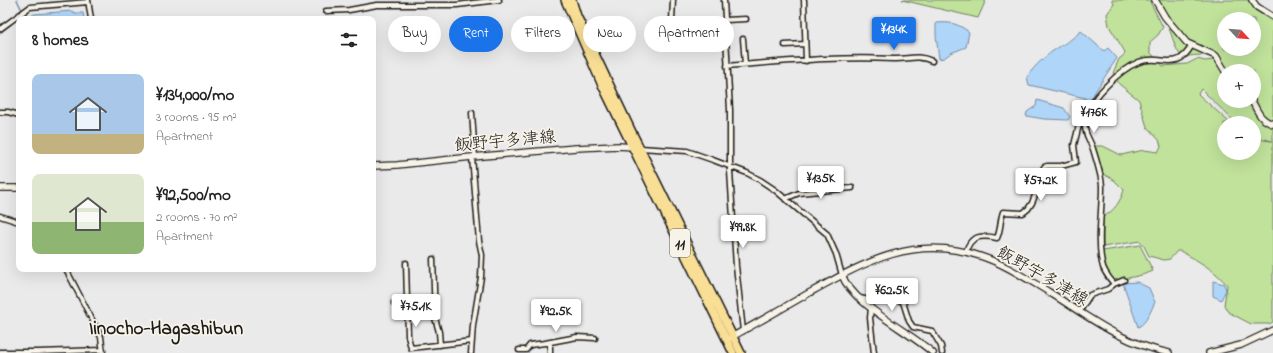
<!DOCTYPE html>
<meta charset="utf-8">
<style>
:root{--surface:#fff;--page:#f2f2f2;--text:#222;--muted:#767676;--accent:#1a73e8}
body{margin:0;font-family:"Indie Flower","Klee One",sans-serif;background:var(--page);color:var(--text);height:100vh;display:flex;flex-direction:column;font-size:15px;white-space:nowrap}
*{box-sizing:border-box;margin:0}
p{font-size:13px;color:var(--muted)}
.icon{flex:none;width:22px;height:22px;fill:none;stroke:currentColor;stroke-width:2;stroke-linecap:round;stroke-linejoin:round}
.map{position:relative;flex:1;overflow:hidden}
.panel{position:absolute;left:16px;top:16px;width:360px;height:256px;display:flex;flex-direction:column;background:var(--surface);border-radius:8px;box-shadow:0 4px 16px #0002}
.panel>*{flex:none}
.top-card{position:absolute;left:388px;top:16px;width:380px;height:36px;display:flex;gap:8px}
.needle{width:26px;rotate:116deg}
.controls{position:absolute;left:1217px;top:12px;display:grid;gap:8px}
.controls a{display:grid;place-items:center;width:44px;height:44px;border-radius:50%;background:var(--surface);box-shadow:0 4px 16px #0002;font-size:20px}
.price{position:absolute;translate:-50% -34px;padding:0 9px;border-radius:4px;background:#fff;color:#222;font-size:13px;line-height:26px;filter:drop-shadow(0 1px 2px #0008)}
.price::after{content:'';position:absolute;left:50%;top:24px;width:12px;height:9px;margin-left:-6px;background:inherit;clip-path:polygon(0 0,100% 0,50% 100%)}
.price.active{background:var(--accent);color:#fff}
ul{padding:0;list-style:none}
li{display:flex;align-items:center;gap:12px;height:100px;padding:0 16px}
li span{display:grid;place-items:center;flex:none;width:112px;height:80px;border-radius:8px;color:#555}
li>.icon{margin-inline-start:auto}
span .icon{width:48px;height:48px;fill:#fffc;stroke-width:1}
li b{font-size:17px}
h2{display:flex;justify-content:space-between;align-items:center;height:48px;padding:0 16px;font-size:17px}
.pill{padding:0 14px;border-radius:18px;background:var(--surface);box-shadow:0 4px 16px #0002;font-size:14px;line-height:36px}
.pill.active{background:var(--accent);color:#fff}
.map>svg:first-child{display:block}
.green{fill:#c0e29b;stroke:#6e7f5c;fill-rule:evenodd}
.water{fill:#afd5f8;stroke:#748ba0}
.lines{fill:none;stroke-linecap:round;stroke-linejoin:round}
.stream{stroke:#748ba0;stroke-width:1.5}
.street-casing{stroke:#1c1c1c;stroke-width:7}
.secondary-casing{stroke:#1c1c1c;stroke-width:8}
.highway-casing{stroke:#1c1c1c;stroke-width:10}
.street{stroke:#f7f3e8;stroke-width:4}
.secondary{stroke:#f7f3e8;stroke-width:5.5}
.highway{stroke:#f9df96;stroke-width:7}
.labels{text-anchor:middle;stroke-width:3.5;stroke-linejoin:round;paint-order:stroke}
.shield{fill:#f7f3e8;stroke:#5e5c59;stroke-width:1}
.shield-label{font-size:16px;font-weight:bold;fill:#1c1c1c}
.street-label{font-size:17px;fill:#1c1c1c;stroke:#f7f3e8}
.quarter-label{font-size:19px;font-weight:bold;fill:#1c1c1c;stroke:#f7f3e8}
</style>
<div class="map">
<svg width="1273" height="353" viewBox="0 0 1273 353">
<rect width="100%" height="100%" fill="#ebeaeb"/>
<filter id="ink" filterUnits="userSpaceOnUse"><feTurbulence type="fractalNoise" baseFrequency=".025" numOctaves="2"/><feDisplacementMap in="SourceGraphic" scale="8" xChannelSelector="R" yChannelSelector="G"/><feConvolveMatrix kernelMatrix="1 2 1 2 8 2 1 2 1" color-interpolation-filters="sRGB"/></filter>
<g filter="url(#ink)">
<path class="green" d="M902,0H986L978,18Z
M1112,0H1149L1163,27L1158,35L1150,42V52L1163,66L1187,64L1197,59L1205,61L1214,60C1208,52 1191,56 1182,57C1174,49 1173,35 1167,25C1163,16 1155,11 1153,0H1254L1273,14V322L1269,324H1251L1228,312L1224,305L1227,285C1215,270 1197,260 1180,251H1177L1170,259L1164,260L1149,256L1144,246L1140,241L1103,247V217C1115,210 1120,202 1124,190L1114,180L1103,174L1095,146H1103L1121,155L1144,150L1158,152L1161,146L1159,140L1147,127L1139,100L1119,84L1113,73L1119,59L1124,55L1125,52L1109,26L1107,14L1114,4ZM1224,19H1254V49H1224ZM1224,71H1254V101H1224ZM1201,89L1236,123H1254V136L1272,141L1254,139V153H1224V123H1230L1198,94Z
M1140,245L1153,271C1140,277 1127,277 1114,282L1104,264L1103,251Z"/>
<path class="water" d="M72,11L75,13H83L84,19H27L34,14Z
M936,23C951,22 957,23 969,32L966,47L951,53L944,58L939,59L936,36Z
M1081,31L1104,51L1108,48L1117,58L1095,92L1090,102L1085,101V98L1029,85L1027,77C1035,65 1046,55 1059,47C1067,42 1074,38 1081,31Z
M1037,100L1064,108L1070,117L1068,120L1044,119L1026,116L1027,112L1036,106Z
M1213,281L1224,284L1226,290L1221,300L1213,296Z
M1137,282L1149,288L1155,302C1151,310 1147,323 1138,327L1123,283Z"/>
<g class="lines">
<path class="stream" d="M0,33L24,14L17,0"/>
<g class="street-casing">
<path id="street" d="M88,0L91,19
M724,0L730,110V171L736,266L743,331
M804,0L806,61
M326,11L349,10L377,5H457L499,0
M725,20L746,19
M0,29L30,7L88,2
M743,39L745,64
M671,40L673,0
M785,45L805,44
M727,66C782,62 838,56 893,59C908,60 916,54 932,61
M0,112H8L19,115
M472,113L475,157
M640,148L687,151L713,160L747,173L760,180L775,190L827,234L836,254L842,275
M785,199L799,193L852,188
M0,216L19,222
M966,252C970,235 982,235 997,238C1001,230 1000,220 1003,212L1023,213L1028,209L1032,203L1039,185L1044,167L1047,166H1061L1076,162L1074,145L1083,109L1089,107
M433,259L435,318L439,332L440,345
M406,263L408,336L411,348L472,341
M66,269L101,337L103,353
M1114,284C1109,278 1103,271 1102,263C1097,239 1102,212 1102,187C1102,177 1096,159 1093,149C1089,137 1084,135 1085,121C1087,101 1120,69 1139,62C1162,53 1176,74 1192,45
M859,298L876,301L898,300L903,302L909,321L913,327L932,331L941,346L942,353
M394,303L434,301
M871,308L870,318L874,353
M1079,312L1090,295L1108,289L1114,284L1124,280
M519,350H526L530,345L545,343L577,337L595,338
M0,352H38L103,350
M471,353L473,325L481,277L482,255L479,241L472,157
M550,353V342"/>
</g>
<g class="secondary-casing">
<path id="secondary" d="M1155,0L1165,17L1187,43L1216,56L1225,71
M1252,0L1257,7L1273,17
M1252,101C1258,112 1260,120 1273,124
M373,166L397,165L472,157L576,148L618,146L634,147
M0,188H19
M842,275C853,305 909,331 933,353
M730,338C757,323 783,308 809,293C865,262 914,234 980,256C1005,264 1027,279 1049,292C1089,317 1121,343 1169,353
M1209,353L1241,345L1273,330"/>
</g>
<g class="highway-casing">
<path id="highway" d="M565,0L601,83L733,353
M572,0L577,16L631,130L741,353"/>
</g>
<use href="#street" class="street"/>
<use href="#secondary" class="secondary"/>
<use href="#highway" class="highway"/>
</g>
</g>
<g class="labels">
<rect class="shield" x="670" y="229" width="20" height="28" rx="3"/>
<g class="shield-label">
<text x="680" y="249">11</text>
</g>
<g class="street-label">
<text transform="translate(505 140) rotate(-5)" y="6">飯野宇多津線</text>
<text transform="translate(1043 275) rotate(30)" y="6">飯野宇多津線</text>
</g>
<g class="quarter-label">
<text x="166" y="334">Iinocho-Hagashibun</text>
</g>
</g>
</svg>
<div class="controls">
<a><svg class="needle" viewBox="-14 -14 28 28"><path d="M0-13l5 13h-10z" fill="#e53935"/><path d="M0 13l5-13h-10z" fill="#767676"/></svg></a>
<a>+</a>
<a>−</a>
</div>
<b class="price active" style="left:894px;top:51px">¥134K</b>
<b class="price" style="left:1094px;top:134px">¥176K</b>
<b class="price" style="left:821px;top:200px">¥135K</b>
<b class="price" style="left:1041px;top:202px">¥57.2K</b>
<b class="price" style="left:743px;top:249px">¥99.8K</b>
<b class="price" style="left:892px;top:312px">¥62.5K</b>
<b class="price" style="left:416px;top:328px">¥75.1K</b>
<b class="price" style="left:556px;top:333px">¥92.5K</b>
<div class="top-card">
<a class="pill">Buy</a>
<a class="pill active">Rent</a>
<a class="pill">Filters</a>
<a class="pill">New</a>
<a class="pill">Apartment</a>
</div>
<section class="panel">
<h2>8 homes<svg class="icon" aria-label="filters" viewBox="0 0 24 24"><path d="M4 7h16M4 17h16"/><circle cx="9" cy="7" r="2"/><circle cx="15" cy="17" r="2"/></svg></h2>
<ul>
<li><span style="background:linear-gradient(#a9c7e8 75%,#c2b280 0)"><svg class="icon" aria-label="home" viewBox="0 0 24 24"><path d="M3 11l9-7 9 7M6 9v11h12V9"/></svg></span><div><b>¥134,000/mo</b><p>3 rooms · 95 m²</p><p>Apartment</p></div></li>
<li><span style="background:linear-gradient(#dfe7d0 60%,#8fb573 0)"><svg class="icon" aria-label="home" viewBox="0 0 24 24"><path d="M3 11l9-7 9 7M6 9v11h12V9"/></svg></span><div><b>¥92,500/mo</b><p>2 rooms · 70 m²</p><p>Apartment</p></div></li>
</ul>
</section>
</div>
